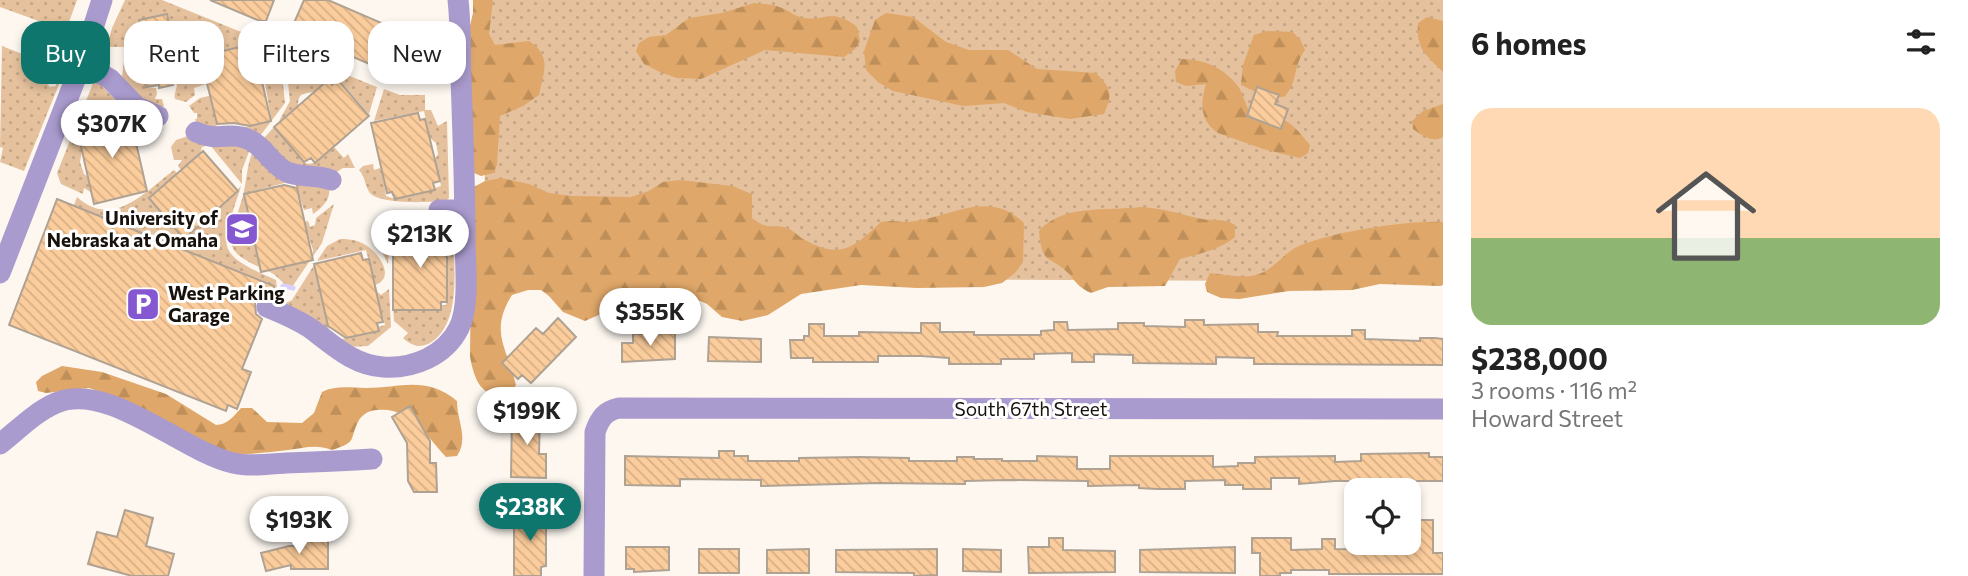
<!DOCTYPE html>
<meta charset="utf-8">
<style>
:root{--surface:#fff;--page:#f6f6f6;--text:#222;--muted:#767676;--accent:#0f766e}
body{margin:0;font-family:Commissioner,sans-serif;background:var(--page);color:var(--text);height:100vh;display:flex;flex-direction:column;font-size:26px;white-space:nowrap}
*{box-sizing:border-box;margin:0}
p{font-size:23px;color:var(--muted)}
.icon{flex:none;width:38px;height:38px;fill:none;stroke:currentColor;stroke-width:2;stroke-linecap:round;stroke-linejoin:round}
.map{position:relative;flex:1;overflow:hidden}
.sheet{display:flex;flex-direction:column;background:var(--surface);width:525px}
.sheet>*{flex:none}
.guide{position:absolute;left:21px;top:21px;width:665px;height:63px;display:flex;gap:14px}
.fabs{position:absolute;left:1344px;top:478px;display:grid;gap:14px}
.fabs a{display:grid;place-items:center;width:77px;height:77px;border-radius:14px;background:var(--surface);box-shadow:0 4px 10px #0003;font-size:35px}
.price{position:absolute;translate:-50% -60px;padding:0 16px;border-radius:24px;background:#fff;color:#222;font-size:23px;line-height:46px;filter:drop-shadow(0 2px 4px #0008)}
.price::after{content:'';position:absolute;left:50%;top:42px;width:21px;height:16px;margin-left:-10px;background:inherit;clip-path:polygon(0 0,100% 0,50% 100%)}
.price.current{background:var(--accent);color:#fff}
ul{padding:0;list-style:none}
li{display:grid;align-content:center;gap:14px;height:371px;padding:0 28px}
li span{display:grid;place-items:center;height:217px;border-radius:21px;color:#555}
li>.icon{margin-inline-start:auto}
span .icon{width:126px;height:126px;fill:#fffc;stroke-width:1}
li b{font-size:30px}
h2{display:flex;justify-content:space-between;align-items:center;height:84px;padding:0 28px;font-size:30px}
.tag{padding:0 24px;border-radius:21px;background:var(--surface);box-shadow:0 4px 10px #0003;font-size:24px;line-height:63px}
.tag.current{background:var(--accent);color:#fff}
main{display:flex;flex:1;min-height:0}
.map>svg:first-child{display:block}
.grass{fill:url(#grass-dots)}
.forest{fill:url(#forest-firs)}
.lines{fill:none;stroke-linecap:round;stroke-linejoin:round}
.stream{stroke:#dbcffb;stroke-width:5}
.building{fill:url(#building-back-hatch);stroke:#b0a293;stroke-width:2}
.minor{stroke:#aa9bce;stroke-width:21}
.labels{text-anchor:middle;stroke-width:6;stroke-linejoin:round;paint-order:stroke}
.poi-label{font-size:19px;font-weight:bold;fill:#18120d;stroke:#fff;text-anchor:end}
.street-label{font-size:19px;fill:#18120d;stroke:#fff}
</style>
<main>
<div class="map">
<svg width="1443" height="576" viewBox="0 0 1443 576">
<defs>
<pattern id="grass-dots" width="8" height="8" patternUnits="userSpaceOnUse" patternTransform="scale(1.75)"><rect width="8" height="8" fill="#e5c19d"/><path d="M2 2h.1M6 6h.1" fill="none" stroke="#c4a586" stroke-width="1.8" stroke-linecap="round"/></pattern>
<pattern id="forest-firs" width="22" height="20" patternUnits="userSpaceOnUse" patternTransform="scale(1.75)"><rect width="22" height="20" fill="#dfa769"/><path d="M5 1l3.5 6h-7zM16 11l3.5 6h-7z" fill="#bf8f5a"/></pattern>
<pattern id="building-back-hatch" width="6" height="6" patternUnits="userSpaceOnUse" patternTransform="scale(1.75)"><rect width="6" height="6" fill="#fccd9c"/><path d="M-1 5l2 2M0 0l6 6M5-1l2 2" fill="none" stroke="#d7af85"/></pattern>
</defs>
<rect width="100%" height="100%" fill="#fdf7f0"/>
<path class="grass" d="M0,0H77L69,22L65,24L48,22L47,24L0,7Z
M125,0H162L271,44L277,75L283,84L285,103L260,136L254,138L236,132L218,135L198,129L195,119H197V113H194L189,106L200,98L213,95L214,103H212L217,128L223,132L265,123V120L271,118L264,77L254,43L208,54L209,62L203,64L208,85H210L211,90H208L206,84L194,88L195,95L186,102L175,99C173,93 179,87 176,81L185,79L184,71L191,69L185,37L172,39L170,30L174,29L173,22L168,23L167,14L139,20L143,41L123,47H107L112,28Z
M486,0H1443V282L484,277Z
M2,46L30,57L26,68L51,78L48,85L50,87L56,86V71L60,62L64,60L68,62L24,171L0,162L3,148L0,147Z
M132,52L137,80L144,79L146,87L156,88L157,94L155,99H162L164,106L161,107L142,99L122,77L125,53Z
M305,58L377,87L369,114L335,75C330,79 322,88 316,91C305,95 298,90 298,107L279,121L290,101L288,83L291,77H295L298,80L303,78L302,74L296,70Z
M94,81L100,84L125,110L143,122L142,124H154L158,128L157,133L148,141L145,137L135,141L130,117L124,112L120,116L76,124L82,151L80,162L84,174L88,177L92,193L84,188L83,194L61,184L57,173Z
M384,89L400,95H425V110H431L438,126L447,121L449,198L447,200C431,203 385,204 372,195C365,190 366,177 359,170L363,166L373,164L374,170L380,168L382,171L386,196C399,202 419,194 435,190V188L441,186L435,159L438,154L436,143L430,138L424,111L374,121Z
M275,126L305,163C317,167 330,151 337,141L339,143L334,147L344,158L348,154L355,168H343L335,173L296,171L264,138Z
M188,136L250,149L242,170V184L210,145L202,147L200,154L183,172L178,166L182,160H174L171,147L176,140Z
M253,151L329,187C331,199 323,207 313,214L312,208L304,210L295,183L288,182L246,193L249,237L254,242L259,264H262L267,271L307,261L306,257L312,255L313,250L304,222L308,221L310,227L315,225L316,218L334,204L322,243L292,287C282,285 280,277 270,272C221,250 227,248 242,199C247,183 246,167 253,151Z
M174,170L179,175C166,181 155,189 153,203L180,234H190L210,218L241,186C222,248 211,252 276,280L277,289L74,205L77,197C113,230 146,191 174,170Z
M380,217L447,221L453,228C453,261 464,326 428,344C419,348 410,345 403,338L408,333L394,321L393,306L446,305L448,261L446,229L395,227L391,234L393,244L389,250L388,264L383,254L384,234L372,231L375,221Z
M340,239C350,239 359,240 367,246C379,253 396,278 375,285L366,250L317,261L327,246Z
M316,262L318,270L316,271L330,334L282,302H288L292,300Z
M389,289L391,327L368,346L348,347L338,340L378,331V327L385,325L376,291L381,295Z"/>
<path class="forest" d="M473,0H493L489,34L495,45L529,41C552,56 544,71 539,95L523,106L500,116L497,164L494,173L481,176L474,173L465,47L473,13Z
M754,3C764,4 773,4 782,8C788,10 792,14 797,16C822,25 830,5 857,27L860,41L855,49L844,57L765,50L701,79L677,78L660,72L644,64L636,51L639,43L649,37L666,35L689,18L722,13Z
M886,13L913,17L946,42L969,50H1008L1037,69L1096,73C1111,88 1113,93 1104,114L1070,119L1027,112L1004,103L963,106L893,91L878,82L866,70L864,51L875,20Z
M1427,17L1443,21V72C1426,54 1416,50 1418,23Z
M1267,31L1293,32L1301,41L1305,50C1292,68 1299,81 1284,97L1265,96L1241,85L1243,65L1254,35Z
M1182,59C1204,59 1224,68 1238,86C1243,94 1245,104 1250,112C1283,115 1289,119 1310,145L1308,153L1300,158L1263,149L1218,133C1200,121 1200,103 1206,84L1186,86L1176,82L1175,71Z
M1443,104V137C1432,143 1423,136 1413,129L1412,121L1423,111Z
M501,178L529,184L549,193L572,196L631,197L649,191L663,182L680,180L732,186L752,194V218C771,232 769,223 787,228C793,230 799,237 805,240C841,260 854,247 881,222C890,220 899,222 909,222C949,218 989,188 1024,223L1023,262L1015,273L1002,283L984,287L917,288L861,285L801,294L768,315L742,321L722,317L707,304L693,298L608,300L601,314L585,321L563,312L549,296L541,290H528L512,295C489,332 507,347 516,385L509,397C481,397 475,382 470,357L472,188L485,181Z
M1140,207C1161,208 1177,213 1197,218C1211,222 1223,217 1235,225V237C1219,250 1199,254 1180,259L1165,286L1108,287L1091,293C1080,288 1077,284 1070,275C1051,254 1042,268 1039,231C1062,204 1107,211 1140,207Z
M1443,222V285L1440,286L1380,284L1352,290L1289,291L1239,299L1221,298L1207,292L1205,284L1210,273C1226,275 1249,280 1264,272C1277,265 1285,252 1299,246C1332,232 1408,220 1443,222Z
M62,366L102,372L166,394L216,425C227,425 234,416 241,408H252L267,422L302,423L314,413L322,392C336,385 350,388 366,388C400,388 426,375 457,401C457,421 469,438 457,456L446,457C427,436 409,406 377,410C370,410 363,414 359,420C348,441 359,441 332,450C316,444 304,448 288,450C269,452 250,455 231,454L107,394L89,388L46,393L38,391L36,382L42,376Z"/>
<g class="lines">
<path class="stream" d="M283,286L293,288"/>
</g>
<path class="building" d="M210,0H274L266,21H260Z
M304,0H328L430,44L413,83L291,30Z
M167,14L172,39L185,36L189,59L248,45L249,53L255,51L271,121L250,126L234,123L217,124L205,75L172,82L173,85L159,88V85L146,87L144,79L137,80L131,47L144,44L139,20Z
M328,80L332,85L338,80L369,116L315,163L311,158L304,162L274,127Z
M1257,87L1279,95L1275,104L1288,109L1281,129L1247,116Z
M418,113L420,120L425,119L440,181L433,183L435,190L395,199L392,192L387,193L371,123Z
M123,115L125,123L131,121L147,191L94,204L78,133L84,132L82,125Z
M203,151L238,191L184,239L149,198Z
M284,185L297,188L313,260L261,272L244,194Z
M57,199L274,286L272,295L260,296L255,303L256,314L262,319L242,369L251,372L237,409L228,405L226,411L9,325Z
M399,230H441V238H447V302H441V310H393V238H399Z
M361,253L363,260L369,259L383,322L377,323L379,331L346,338L328,326L314,264Z
M558,318L576,337L531,383L522,375L518,379L502,363L536,328L543,334Z
M1185,320H1204V325L1258,324V332H1278L1277,336H1352V330H1365V339L1420,341V338H1435L1443,339V365L1254,364V358L1216,357V364L1133,363V355L1094,354V362H1072V353L1034,354V359H1001V364H949V358L921,356H878V362H813V358H791L790,340H804V336H809V324H824V336H859V332L921,333V323H940V332H974V335H1041V331L1054,330V322H1067L1068,330L1118,329V323H1144V326L1185,327Z
M675,333V359L622,362V343H633V334Z
M709,337L761,339V362L708,361Z
M410,406L430,441V463H436L437,492H414L408,481L407,443L392,417Z
M512,413H540L539,454H546V478L511,477Z
M719,451H734V456H748V461H799V458L860,457L909,458V461H957V457H974V459H1002V461H1037V456L1077,457V469H1110V456H1213V467L1238,466V463H1255V457L1335,456V462L1361,461V454L1429,453V457H1443V481H1335L1299,484V478H1271V489H1243V485H1225V480L1185,481V489H1157L1139,488V485L1088,486V481L1008,480L965,481V484L879,483L761,486V480L680,479V486L625,485V456L719,458Z
M125,510L153,518L146,546L174,554L168,576H132L88,564L97,532L117,537Z
M514,512H546V566L541,567V576H514Z
M1411,520H1433V553H1443V574H1329V570H1291V573H1280V576H1260V553H1252V538H1291V550L1322,549V539H1335V549L1412,550Z
M1049,538H1063V550L1115,551V572L1029,573L1028,547H1049Z
M299,540H328V569H291V565L266,571L261,553L289,546H299Z
M626,547H669V570L634,572V569H626Z
M1235,547V573L1140,572V550Z
M699,549H739V573H699Z
M809,549V573H767V550Z
M937,549V575L914,576V573L836,572V550Z
M963,549L1001,550V572L963,571Z"/>
<g class="lines">
<path class="minor" d="M72,57L110,79L137,107L158,116
M196,132C218,142 228,132 245,138C264,144 270,164 287,172C301,178 316,174 331,180
M439,210H465
M0,273L82,62L102,0
M267,307C282,313 296,319 310,328C333,345 353,365 383,367C413,369 445,356 459,328C470,306 465,264 465,239C465,186 463,133 461,79C460,53 461,26 458,0
M0,444C18,430 35,412 56,403C109,381 181,451 233,463C250,467 269,464 286,463C315,462 343,461 372,459
M594,576L595,432C600,418 605,411 619,408L1443,409"/>
</g>
<defs>
<g id="university-square" transform="scale(1.75)"><rect x="-9" y="-9" width="18" height="18" rx="4" fill="#8558d1" stroke="#fff"/><path d="M0-5L7-2L0 1L-7-2ZM-4 1L0 2.5L4 1V4Q0 6-4 4Z" fill="#fff"/></g>
<g id="parking-square" transform="scale(1.75)"><rect x="-9" y="-9" width="18" height="18" rx="4" fill="#8558d1" stroke="#fff"/><path d="M-3.5-5.5H1a3.5 3.5 0 0 1 0 7H-1V5.5H-3.5ZM-1-3.4V-.6H.8a1.4 1.4 0 0 0 0-2.8Z" fill="#fff"/></g>
</defs>
<g fill-rule="evenodd">
<use href="#university-square" x="242" y="229"/>
<use href="#parking-square" x="143" y="304"/>
</g>
<g class="labels">
<g class="poi-label">
<text x="218" y="225">University of<tspan x="218" dy="22">Nebraska at Omaha</tspan></text>
<text x="168" y="300" text-anchor="start">West Parking<tspan x="168" dy="22">Garage</tspan></text>
</g>
<g class="street-label">
<text x="1031" y="416">South 67th Street</text>
</g>
</g>
</svg>
<div class="fabs">
<a><svg class="icon" aria-label="locate" viewBox="0 0 24 24"><circle cx="12" cy="12" r="6"/><path d="M12 2v4M12 18v4M2 12h4M18 12h4"/></svg></a>
</div>
<b class="price" style="left:112px;top:160px">$307K</b>
<b class="price" style="left:420px;top:270px">$213K</b>
<b class="price" style="left:650px;top:348px">$355K</b>
<b class="price" style="left:527px;top:447px">$199K</b>
<b class="price current" style="left:530px;top:543px">$238K</b>
<b class="price" style="left:299px;top:556px">$193K</b>
<div class="guide">
<a class="tag current">Buy</a>
<a class="tag">Rent</a>
<a class="tag">Filters</a>
<a class="tag">New</a>
</div>
</div>
<section class="sheet">
<h2>6 homes<svg class="icon" aria-label="filters" viewBox="0 0 24 24"><path d="M4 7h16M4 17h16"/><circle cx="9" cy="7" r="2"/><circle cx="15" cy="17" r="2"/></svg></h2>
<ul>
<li><span style="background:linear-gradient(#ffd9b3 60%,#8fb573 0)"><svg class="icon" aria-label="home" viewBox="0 0 24 24"><path d="M3 11l9-7 9 7M6 9v11h12V9"/></svg></span><div><b>$238,000</b><p>3 rooms · 116 m²</p><p>Howard Street</p></div></li>
</ul>
</section>
</main>
